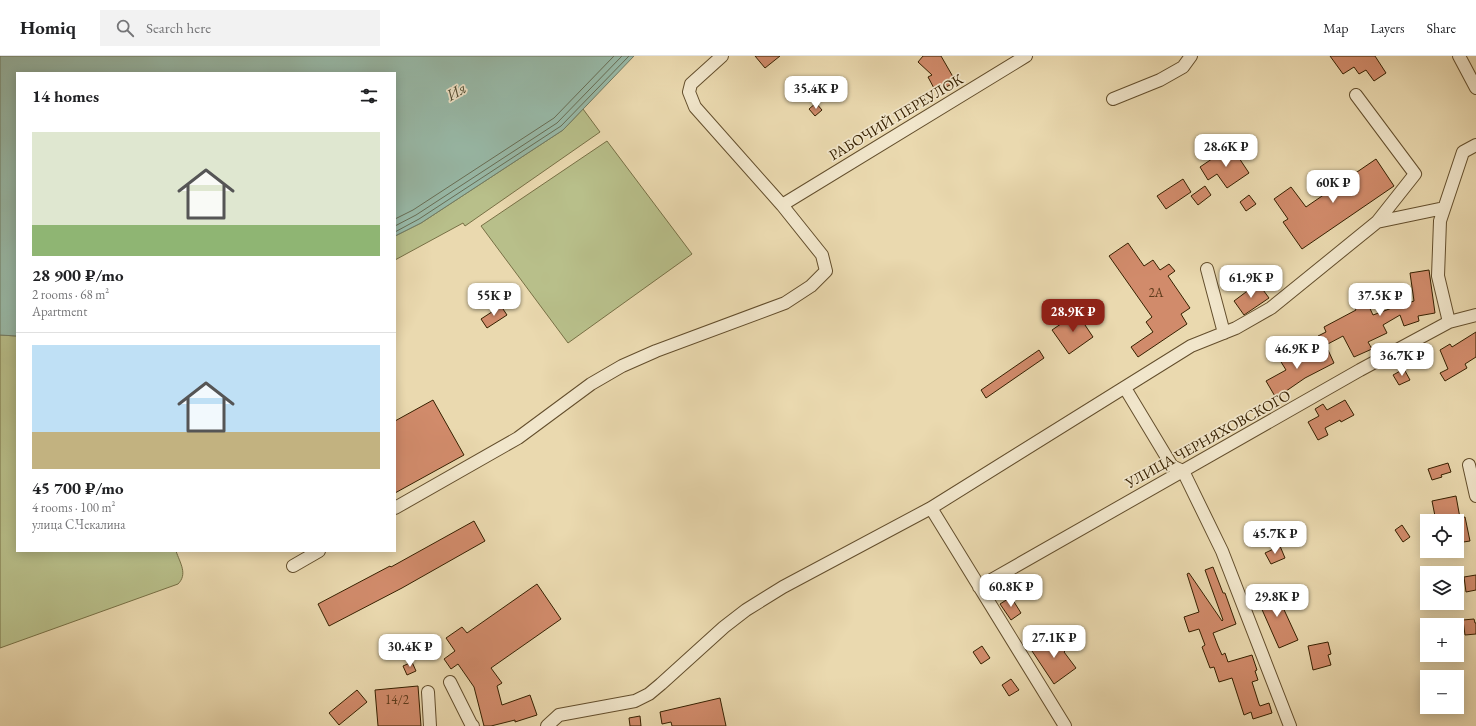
<!DOCTYPE html>
<meta charset="utf-8">
<style>
:root{--surface:#fff;--page:#f2f2f2;--text:#202124;--muted:#757577;--line:#e0e0e0;--accent:#8f2418}
body{margin:0;font-family:"EB Garamond",serif;background:var(--page);color:var(--text);height:100vh;display:flex;flex-direction:column;font-size:15px;white-space:nowrap}
*{box-sizing:border-box;margin:0}
p{font-size:13px;color:var(--muted)}
.icon{flex:none;width:22px;height:22px;fill:none;stroke:currentColor;stroke-width:2;stroke-linecap:round;stroke-linejoin:round}
.map{position:relative;flex:1;overflow:hidden}
.panel{position:absolute;left:16px;top:16px;width:380px;height:480px;display:flex;flex-direction:column;background:var(--surface);border-radius:0px;box-shadow:0 2px 10px #0003}
.panel>*{flex:none}
.buttons{position:absolute;left:1420px;top:458px;display:grid;gap:8px}
.buttons a{display:grid;place-items:center;width:44px;height:44px;border-radius:0px;background:var(--surface);box-shadow:0 2px 10px #0003;font-size:20px}
.price{position:absolute;translate:-50% -34px;padding:0 9px;border-radius:8px;background:#fff;color:#222;font-size:13px;line-height:26px;filter:drop-shadow(0 1px 2px #0008)}
.price::after{content:'';position:absolute;left:50%;top:24px;width:12px;height:9px;margin-left:-6px;background:inherit;clip-path:polygon(0 0,100% 0,50% 100%)}
.price.on{background:var(--accent);color:#fff}
ul{padding:0;list-style:none}
li{display:grid;align-content:center;gap:8px;height:212px;padding:0 16px}
li+li{border-top:1px solid var(--line)}
li span{display:grid;place-items:center;height:124px;border-radius:0px;color:#555}
li>.icon{margin-inline-start:auto}
span .icon{width:72px;height:72px;fill:#fffc;stroke-width:1}
li b{font-size:17px}
h2{display:flex;justify-content:space-between;align-items:center;height:48px;padding:0 16px;font-size:17px}
header{display:flex;align-items:center;gap:24px;box-sizing:border-box;height:56px;padding:0 20px;background:var(--surface);border-bottom:1px solid var(--line)}
header strong{font-size:19px}
nav{display:flex;gap:22px;margin-inline-start:auto;font-size:14px}
.search{width:280px;height:36px;background:var(--page);display:flex;align-items:center;gap:10px;box-sizing:border-box;padding:0 14px;border-radius:0px;color:var(--muted);font-size:15px}
.map>svg:first-child{display:block}
.green{fill:#b8bf8a;stroke:#777045}
.water{fill:#98baa9;stroke:#717c65}
.lines{fill:none;stroke-linecap:round;stroke-linejoin:round}
.shore{stroke:#676d54;stroke-width:1}
.building{fill:#d18b6b;stroke:#362000}
.minor-casing{stroke:#634e2c;stroke-width:14}
.minor{stroke:#f1e6cb;stroke-width:12}
.labels{text-anchor:middle;stroke-width:3.5;stroke-linejoin:round;paint-order:stroke}
.number-label{font-size:13px;fill:#5d3b1b}
.street-label{font-size:15px;fill:#362000;stroke:#f1e6cb}
.water-label{font-size:16px;font-style:italic;fill:#534e33;stroke:#f1e6cb}
</style>
<header>
<strong>Homiq</strong>
<div class="search"><svg class="icon" aria-label="search" viewBox="0 0 24 24"><circle cx="10" cy="10" r="6"/><path d="M15 15l6 6"/></svg>Search here</div>
<nav><a>Map</a><a>Layers</a><a>Share</a></nav>
</header>
<div class="map">
<svg width="1476" height="670" viewBox="0 0 1476 670">
<rect width="100%" height="100%" fill="#ead9af"/>
<filter id="stains"><feTurbulence type="fractalNoise" baseFrequency=".005" numOctaves="4"/><feColorMatrix values="0 0 0 0 .2 0 0 0 0 .09 0 0 0 0 .02 0 0 0 .5 -.17"/></filter>
<radialGradient id="worn" r=".72"><stop offset=".6" stop-color="#630" stop-opacity="0"/><stop offset="1" stop-color="#630" stop-opacity=".3"/></radialGradient>
<path class="green" d="M583,53L600,76L465,170L463,167L395,204V180L421,167L563,74Z
M607,85L692,198L568,287L481,170Z
M0,279L17,280V495H176C180,507 188,518 178,528L0,592Z"/>
<path class="water" d="M0,0H634L563,74L421,167L395,180V17H17V280L0,279Z"/>
<g class="lines">
<path class="shore" d="M395,163L413,154L554,62L614,0
M395,170L416,159L557,67L622,0
M395,176L419,163L561,70L629,0"/>
</g>
<path class="building" d="M755,0H780L765,12Z
M923,0H941L956,26L936,36L928,21L932,19L918,6Z
M1330,0H1375L1386,17L1374,25L1366,14L1359,18L1354,11L1343,18Z
M816,47L822,54L815,60L809,53Z
M1231,90L1249,117L1227,132L1217,118L1208,124L1200,111Z
M1376,103L1394,130L1302,193L1283,166L1288,163L1274,143L1291,131L1306,151Z
M1183,123L1191,136L1166,153L1157,140Z
M1205,130L1211,139L1198,149L1191,140Z
M1249,139L1256,148L1246,155L1240,146Z
M1128,187L1144,210L1153,204L1160,214L1169,208L1175,215L1168,220L1190,252L1181,258L1187,268L1138,301L1131,291L1153,276L1146,266L1152,261L1109,200Z
M1429,214L1435,257L1418,260L1419,265L1404,270L1400,259L1383,269L1387,277L1368,286L1372,293L1354,301L1343,280L1324,290L1318,280L1326,276L1324,271L1356,254L1353,248L1365,242L1373,259L1392,252L1414,245L1410,217Z
M1258,227L1269,242L1244,259L1234,245Z
M501,250L507,259L487,272L481,263Z
M1077,257L1093,281L1069,298L1052,274Z
M1476,276V301L1465,308L1467,312L1445,325L1440,317L1448,313L1440,294L1450,288L1452,291Z
M1302,292L1309,304L1328,294L1334,307L1305,322L1276,342L1266,325L1286,314L1278,301L1285,297L1288,300Z
M1039,294L1044,302L986,342L981,334Z
M1404,313L1410,324L1399,329L1393,319Z
M433,344L464,399L395,437V365Z
M1345,344L1354,359L1341,366L1340,364L1325,372L1328,379L1318,384L1308,366L1319,360L1315,353L1323,348L1327,354Z
M1448,407L1451,416L1441,419L1442,421L1432,424L1428,413Z
M1456,440L1460,462L1465,461L1470,485L1457,487V465H1436L1432,445Z
M474,465L485,485L402,532L329,570L318,548L390,510L391,511Z
M1402,469L1410,481L1403,486L1395,474Z
M1280,490L1285,502L1271,508L1265,497Z
M1213,511L1223,537H1225L1236,568L1213,577L1218,590L1222,599L1225,597L1228,606L1252,599L1257,614L1255,615L1258,624L1252,626L1259,648L1260,650L1269,647L1272,657L1253,663L1251,656L1244,659L1232,622L1219,626L1214,611L1210,612L1202,591L1205,589L1199,573L1189,576L1184,561L1199,556L1187,518L1189,517L1222,565L1223,564L1205,514Z
M1476,519V534L1466,536L1464,521Z
M537,528L561,563L491,612L502,627L497,630L502,649L530,639L537,659L515,666V664L491,670H484L474,631L458,608L451,613L444,603L455,595L446,582L462,571L467,577Z
M1274,532L1298,584L1279,592L1256,540Z
M1011,541L1021,557L1011,564L1000,548Z
M1474,563L1475,567H1476V578L1465,579L1463,564Z
M1055,579L1065,595L1064,596L1076,612L1054,628L1032,595Z
M1328,586L1331,598L1328,599L1331,609L1313,614L1308,590Z
M982,590L990,602L981,608L973,596Z
M412,606L416,615L407,619L403,610Z
M1011,623L1019,634L1009,640L1002,629Z
M418,630L421,670H378L375,634Z
M357,634L367,646L339,669L329,657Z
M720,642L726,670H672L671,666L662,668L660,656Z
M640,660L641,670H630L629,662Z"/>
<g class="lines">
<g class="minor-casing">
<path id="minor" d="M1459,0L1476,32
M1113,43L1160,24L1183,11L1191,0
M782,149L1026,0
M1377,166L1444,152
M1207,213L1224,277
M1449,266L1438,220L1440,165L1463,96L1476,89
M1125,332L1172,410L1183,415
M1469,409L1476,440
M1183,415L1222,495L1290,670
M395,452L518,382L591,328L622,310L656,295L785,247L811,230L826,215L822,199L782,149L695,51L689,36L691,28L722,0
M931,452L1065,670
M293,510L319,495
M979,531L1360,314L1449,266L1476,259
M450,626L471,668L473,670
M428,636L430,670
M547,670L559,659L635,645L649,638L661,628L724,571L746,554L783,531L931,452L1191,290L1236,272L1271,252L1377,166L1415,118L1356,39"/>
</g>
<use href="#minor" class="minor"/>
</g>
<g class="labels">
<g class="number-label">
<text x="1156" y="241">2А</text>
<text x="397" y="648">14/2</text>
</g>
<g class="street-label">
<text transform="translate(896 61) rotate(-31)" y="5">РАБОЧИЙ ПЕРЕУЛОК</text>
<text transform="translate(1208 383) rotate(-29)" y="5">УЛИЦА ЧЕРНЯХОВСКОГО</text>
</g>
<g class="water-label">
<text transform="translate(456 35) rotate(-31)" y="6">Ия</text>
</g>
</g>
<rect width="100%" height="100%" filter="url(#stains)"/>
<rect width="100%" height="100%" fill="url(#worn)"/>
</svg>
<div class="buttons">
<a><svg class="icon" aria-label="locate" viewBox="0 0 24 24"><circle cx="12" cy="12" r="6"/><path d="M12 2v4M12 18v4M2 12h4M18 12h4"/></svg></a>
<a><svg class="icon" aria-label="layers" viewBox="0 0 24 24"><path d="M12 4l9 5-9 5-9-5zM3 14l9 5 9-5"/></svg></a>
<a>+</a>
<a>−</a>
</div>
<b class="price" style="left:816px;top:54px">35.4K ₽</b>
<b class="price" style="left:1226px;top:112px">28.6K ₽</b>
<b class="price" style="left:1333px;top:148px">60K ₽</b>
<b class="price" style="left:1251px;top:243px">61.9K ₽</b>
<b class="price" style="left:494px;top:261px">55K ₽</b>
<b class="price" style="left:1380px;top:261px">37.5K ₽</b>
<b class="price on" style="left:1073px;top:277px">28.9K ₽</b>
<b class="price" style="left:1297px;top:314px">46.9K ₽</b>
<b class="price" style="left:1402px;top:321px">36.7K ₽</b>
<b class="price" style="left:1275px;top:499px">45.7K ₽</b>
<b class="price" style="left:1011px;top:552px">60.8K ₽</b>
<b class="price" style="left:1277px;top:562px">29.8K ₽</b>
<b class="price" style="left:1054px;top:603px">27.1K ₽</b>
<b class="price" style="left:410px;top:612px">30.4K ₽</b>
<section class="panel">
<h2>14 homes<svg class="icon" aria-label="filters" viewBox="0 0 24 24"><path d="M4 7h16M4 17h16"/><circle cx="9" cy="7" r="2"/><circle cx="15" cy="17" r="2"/></svg></h2>
<ul>
<li><span style="background:linear-gradient(#dfe7d0 75%,#8fb573 0)"><svg class="icon" aria-label="home" viewBox="0 0 24 24"><path d="M3 11l9-7 9 7M6 9v11h12V9"/></svg></span><div><b>28 900 ₽/mo</b><p>2 rooms · 68 m²</p><p>Apartment</p></div></li>
<li><span style="background:linear-gradient(#bfe0f5 70%,#c2b280 0)"><svg class="icon" aria-label="home" viewBox="0 0 24 24"><path d="M3 11l9-7 9 7M6 9v11h12V9"/></svg></span><div><b>45 700 ₽/mo</b><p>4 rooms · 100 m²</p><p>улица С.Чекалина</p></div></li>
</ul>
</section>
</div>
